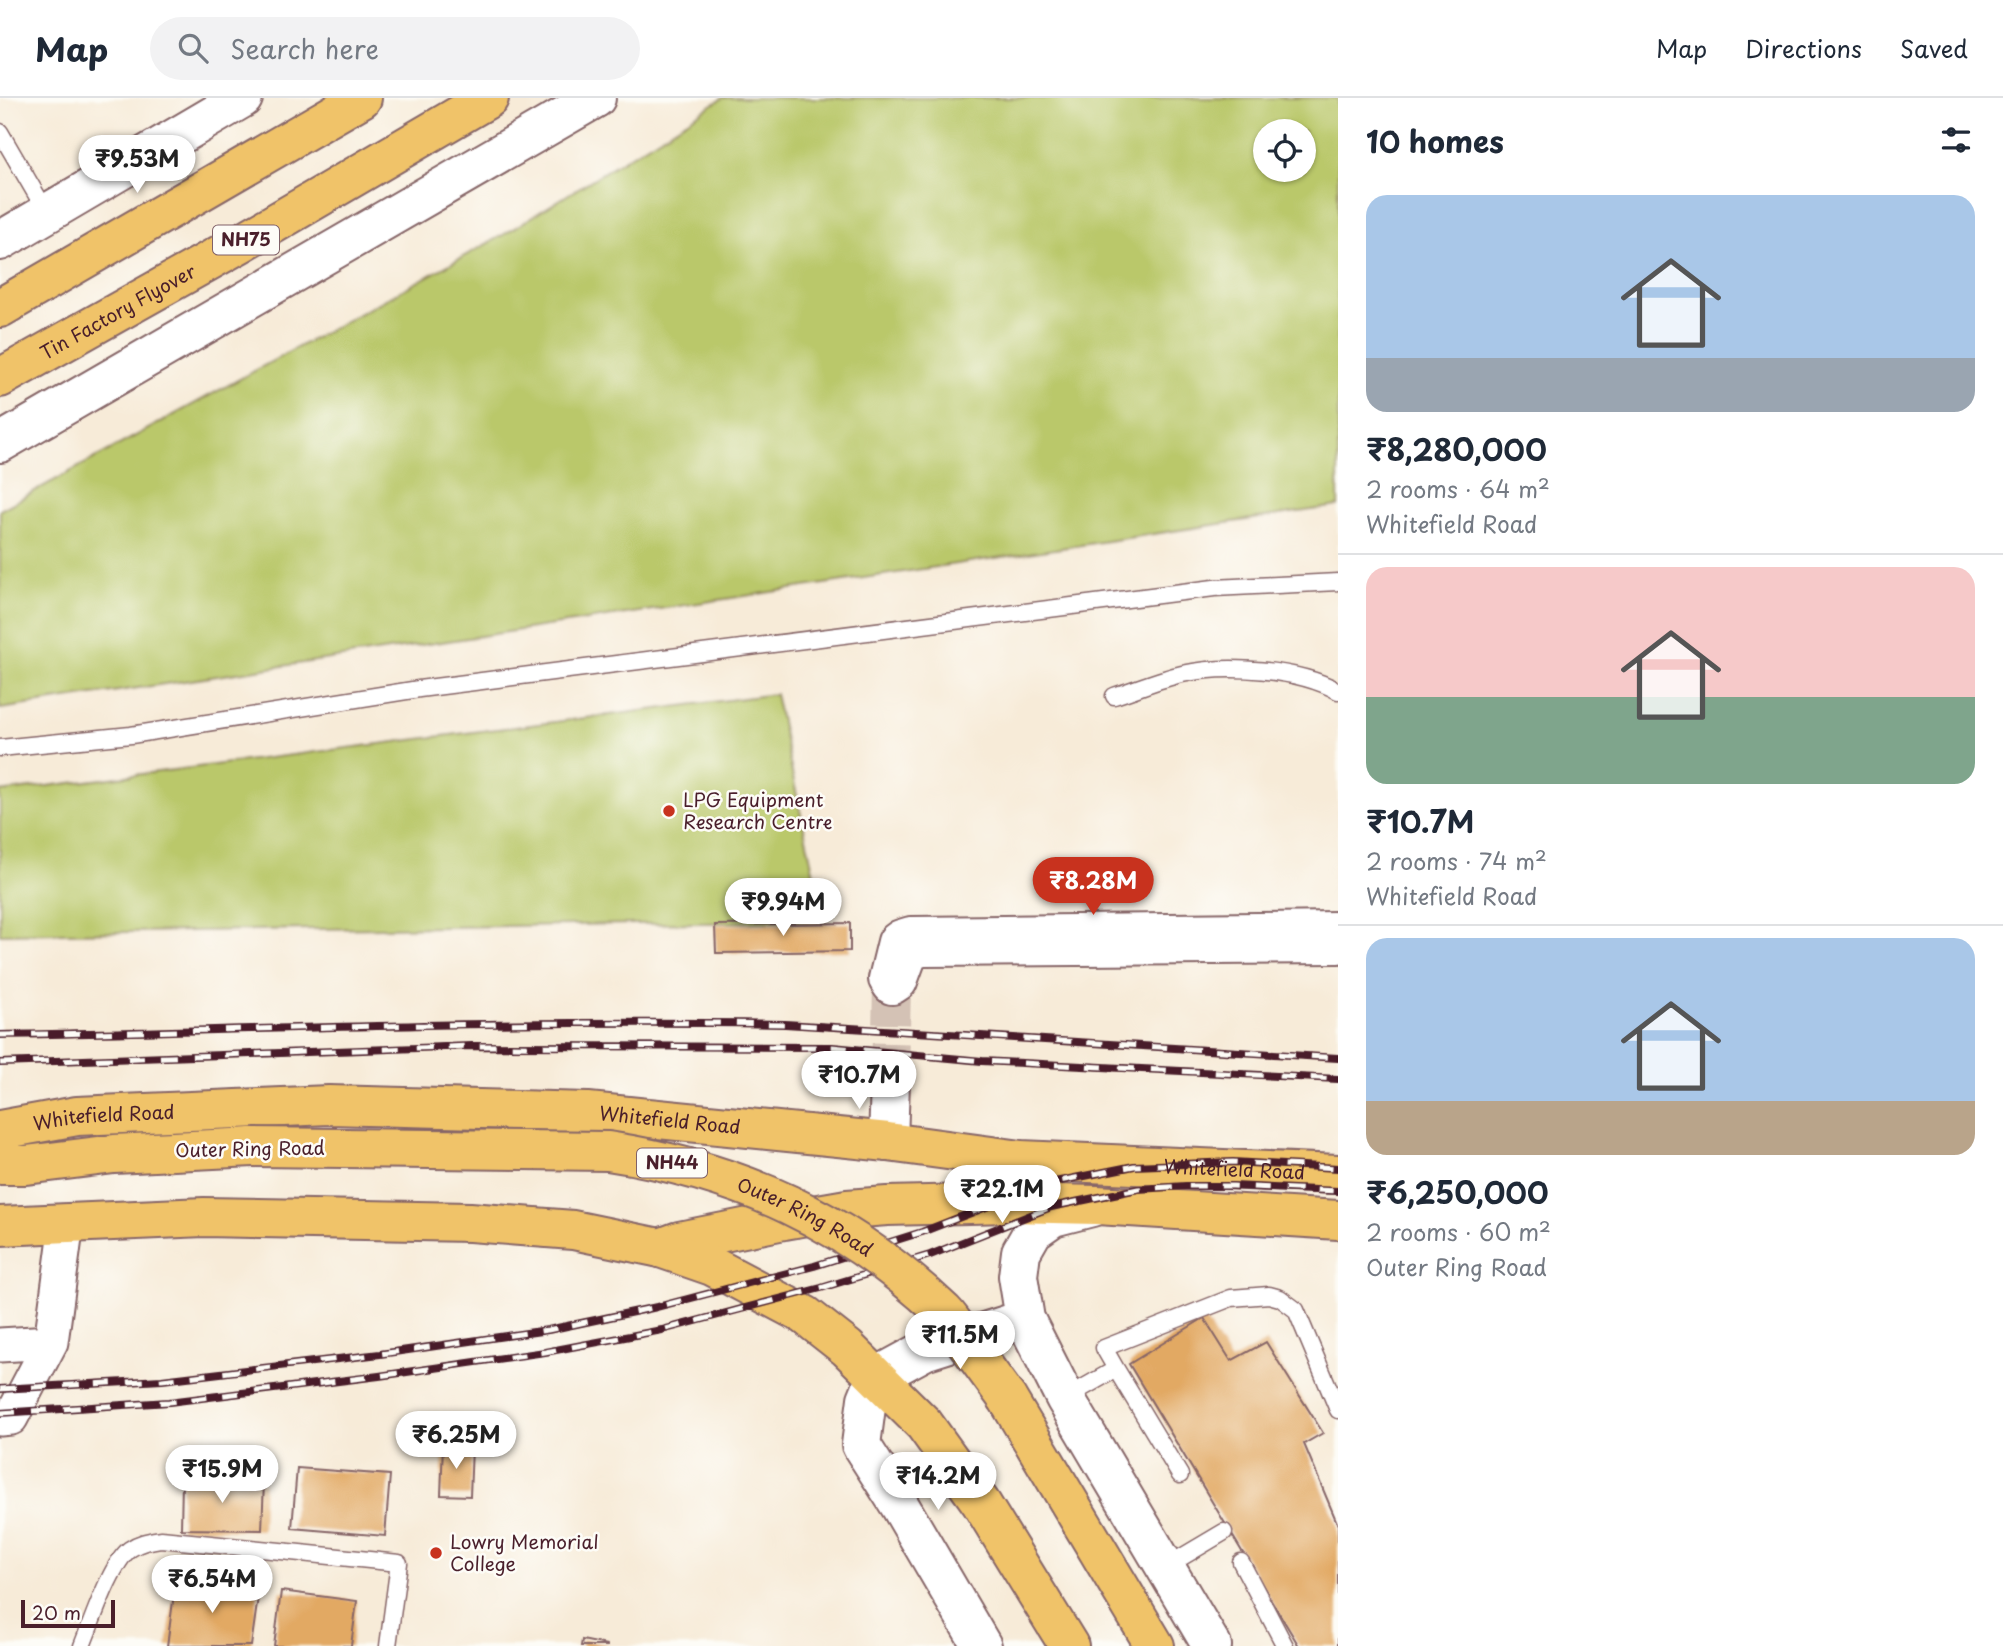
<!DOCTYPE html>
<meta charset="utf-8">
<style>
:root{--surface:#fff;--page:#f2f2f3;--text:#1f2937;--muted:#747a83;--line:#e0e1e3;--accent:#c8321e}
body{margin:0;font-family:"Playpen Sans",sans-serif;background:var(--page);color:var(--text);height:100vh;display:flex;flex-direction:column;font-size:26px;white-space:nowrap}
*{box-sizing:border-box;margin:0}
p{font-size:23px;color:var(--muted)}
.icon{flex:none;width:38px;height:38px;fill:none;stroke:currentColor;stroke-width:2;stroke-linecap:round;stroke-linejoin:round}
.map{position:relative;flex:1;overflow:hidden}
.side{display:flex;flex-direction:column;background:var(--surface);width:665px}
.side>*{flex:none}
.fabs{position:absolute;left:1253px;top:21px;display:grid;gap:14px}
.fabs a{display:grid;place-items:center;width:63px;height:63px;border-radius:50%;background:var(--surface);box-shadow:0 2px 5px #0004;font-size:35px}
.scale{position:absolute;left:21px;bottom:18px;width:94px;box-sizing:border-box;padding-left:7px;border:4px solid #4a1f2b;border-top:0;font-size:19px;line-height:24px;white-space:nowrap;color:#4a1f2b;-webkit-text-stroke:5px #fdfcf7;paint-order:stroke}
.price{position:absolute;translate:-50% -60px;padding:0 16px;border-radius:24px;background:#fff;color:#222;font-size:23px;line-height:46px;filter:drop-shadow(0 2px 4px #0008)}
.price::after{content:'';position:absolute;left:50%;top:42px;width:21px;height:16px;margin-left:-10px;background:inherit;clip-path:polygon(0 0,100% 0,50% 100%)}
.price.active{background:var(--accent);color:#fff}
ul{padding:0;list-style:none}
li{display:grid;align-content:center;gap:14px;height:371px;padding:0 28px}
li+li{border-top:2px solid var(--line)}
li span{display:grid;place-items:center;height:217px;border-radius:21px;color:#555}
li>.icon{margin-inline-start:auto}
span .icon{width:126px;height:126px;fill:#fffc;stroke-width:1}
li b{font-size:30px}
h2{display:flex;justify-content:space-between;align-items:center;height:84px;padding:0 28px;font-size:30px}
header{display:flex;align-items:center;gap:42px;box-sizing:border-box;height:98px;padding:0 35px;background:var(--surface);border-bottom:2px solid var(--line)}
header strong{font-size:33px}
nav{display:flex;gap:38px;margin-inline-start:auto;font-size:24px}
.search{width:490px;height:63px;background:var(--page);display:flex;align-items:center;gap:18px;box-sizing:border-box;padding:0 24px;border-radius:38px;color:var(--muted);font-size:26px}
main{display:flex;flex:1;min-height:0}
.map>svg:first-child{display:block}
.green{fill:#bac86a;stroke:#82744a;stroke-width:2;fill-rule:evenodd}
.building{fill:#e2a964}
.lines{fill:none;stroke-linecap:round;stroke-linejoin:round}
.tertiary-tunnel{stroke:#d4c2b5;stroke-width:38;stroke-dasharray:38 19;stroke-linecap:butt}
.service-casing{stroke:#876668;stroke-width:19}
.minor-casing{stroke:#876668;stroke-width:37}
.tertiary-casing{stroke:#876668;stroke-width:42}
.primary-casing{stroke:#876668;stroke-width:42}
.trunk-casing{stroke:#876668;stroke-width:42}
.service{stroke:#fff;stroke-width:16}
.minor{stroke:#fff;stroke-width:33}
.tertiary{stroke:#fff;stroke-width:38}
.primary{stroke:#f0c369;stroke-width:38}
.trunk{stroke:#f0c369;stroke-width:38}
.rail-casing{stroke:#4a1f2b;stroke-width:8}
.rail{stroke:#fdfcf7;stroke-width:5;stroke-dasharray:16;stroke-linecap:butt}
.trunk-bridge-casing{stroke:#876668;stroke-width:42;stroke-linecap:butt}
.trunk-bridge{stroke:#f0c369;stroke-width:38}
.poi-dot{fill:#c8321e;stroke:#fdfcf7;stroke-width:2.5}
.labels{text-anchor:middle;stroke-width:5;stroke-linejoin:round;paint-order:stroke}
.shield{fill:#fdfcf7;stroke:#806168;stroke-width:2}
.shield-label{font-size:18px;font-weight:bold;fill:#4a1f2b}
.street-label{font-size:19px;fill:#4a1f2b;stroke:#fdfcf7}
.poi-label{font-size:19px;fill:#4a1f2b;stroke:#fdfcf7;text-anchor:start}
</style>
<header>
<strong>Map</strong>
<div class="search"><svg class="icon" aria-label="search" viewBox="0 0 24 24"><circle cx="10" cy="10" r="6"/><path d="M15 15l6 6"/></svg>Search here</div>
<nav><a>Map</a><a>Directions</a><a>Saved</a></nav>
</header>
<main>
<div class="map">
<svg width="1338" height="1548" viewBox="0 0 1338 1548">
<rect width="100%" height="100%" fill="#fdfcf7"/>
<filter id="ink" filterUnits="userSpaceOnUse"><feTurbulence type="fractalNoise" baseFrequency=".0143" numOctaves="2"/><feDisplacementMap in="SourceGraphic" scale="14" xChannelSelector="R" yChannelSelector="G"/><feConvolveMatrix kernelMatrix="1 2 1 2 8 2 1 2 1" color-interpolation-filters="sRGB"/></filter>
<filter id="wash" filterUnits="userSpaceOnUse"><feTurbulence type="fractalNoise" baseFrequency=".00686" numOctaves="4" result="noise"/><feDisplacementMap in="SourceGraphic" scale="28" xChannelSelector="R" yChannelSelector="G"/><feGaussianBlur stdDeviation="1.57" result="paint"/><feColorMatrix in="noise" values="0 0 0 0 0 0 0 0 0 0 0 0 0 0 0 0 0 1.4 0 .05"/><feComposite in="paint" operator="in"/></filter>
<g filter="url(#wash)">
<rect width="100%" height="100%" fill="#f7ebd8"/>
<path class="green" d="M723,0H1338V408L0,611V412L503,137ZM1304,33V72H1265V33Z
M775,596L824,823L0,836V694Z"/>
<g id="blocks">
<path class="building" d="M850,825V853L716,855L715,827Z
M1204,1220L1231,1263L1266,1244L1323,1335L1304,1346L1338,1427V1548H1299L1129,1266Z
M443,1347L472,1349L470,1398L441,1397Z
M297,1370L390,1377L385,1438L292,1430Z
M182,1383L264,1384L262,1432L181,1431Z
M176,1481L259,1492L251,1548H167Z
M281,1493L357,1503L351,1548H274Z
M582,1542L607,1547V1548H581Z"/>
</g>
</g>
<g filter="url(#ink)">
<use href="#blocks" fill-opacity="0" stroke="#876668" stroke-width="2"/>
<g class="lines">
<path class="tertiary-tunnel" d="M890,983L892,887"/>
<g class="service-casing">
<path id="service" d="M0,34L47,115
M1114,598C1137,591 1159,581 1182,576C1227,566 1298,571 1338,593
M0,650L131,637L419,591L1214,490L1338,484
M1116,1271L1104,1250L1231,1200L1269,1197L1280,1200L1296,1212L1338,1312
M1065,1300L1116,1271L1180,1377
M1241,1464L1285,1548
M1165,1469L1224,1434
M82,1548C92,1524 111,1465 130,1451C140,1444 150,1443 161,1441L399,1465L388,1548"/>
</g>
<g class="minor-casing">
<path id="minor" d="M0,1247L51,1244L67,1125
M0,1321L11,1320L51,1244"/>
</g>
<g class="tertiary-casing">
<path id="tertiary" d="M0,143L243,0
M0,345L596,0
M1338,833L911,838L901,841L897,844L888,881L892,887L898,883L909,853L922,849L1338,846
M888,1044L890,983
M1092,1109L1053,1119L1033,1133L1021,1154L1018,1178L1025,1221L1065,1300L1212,1548
M982,1548L900,1408L861,1347L867,1301L876,1279L924,1253L1025,1221"/>
</g>
<g class="primary-casing">
<g id="primary">
<path id="s1" d="M0,1032L77,1018L329,1007L588,1014L888,1044L1021,1062L1338,1076"/>
<path d="M660,1150L679,1143L784,1122L847,1111L887,1108L1010,1105L1097,1107L1338,1122"/>
</g>
</g>
<g class="trunk-casing">
<g id="trunk">
<path d="M0,210L362,0"/>
<path id="s2" d="M0,280L241,145L489,0"/>
<path d="M0,1067H26L114,1056L253,1049"/>
<path d="M0,1128L204,1119L470,1124L573,1132L660,1150L712,1168L805,1217L847,1250L924,1326L981,1405L1069,1548"/>
<path d="M1007,1300L1155,1548"/>
</g>
</g>
<use href="#service" class="service"/>
<use href="#minor" class="minor"/>
<use href="#tertiary" class="tertiary"/>
<use href="#primary" class="primary"/>
<use href="#trunk" class="trunk"/>
<g class="rail-casing">
<path id="rail" d="M0,937C262,932 523,921 785,926L1338,960
M0,965L472,948L832,949L982,963L1338,981
M0,1291L162,1282L380,1256L548,1232L657,1209L814,1168L922,1134L1045,1086L1134,1068L1233,1064L1338,1070
M0,1315L169,1304L379,1278L545,1254L662,1232L821,1190L930,1157L1051,1109L1138,1091L1186,1088H1233L1338,1093"/>
</g>
<use href="#rail" class="rail"/>
<g class="trunk-bridge-casing">
<g id="trunk-bridge">
<path id="s3" d="M253,1049L608,1053C739,1073 847,1122 944,1214C952,1222 959,1234 966,1244C980,1263 993,1281 1007,1300"/>
</g>
</g>
<use href="#trunk-bridge" class="trunk-bridge"/>
</g>
</g>
<g class="poi-dot">
<circle cx="669" cy="713" r="7"/>
<circle cx="436" cy="1455" r="7"/>
</g>
<g class="labels">
<g class="shield">
<rect x="213" y="127.5" width="66" height="29" rx="5"/>
<rect x="637" y="1050.5" width="70" height="29" rx="5"/>
</g>
<g class="shield-label">
<text x="246" y="148">NH75</text>
<text x="672" y="1071">NH44</text>
</g>
<g class="street-label">
<text dy="7" stroke="none"><textPath href="#s2" startOffset="135">Tin Factory Flyover</textPath></text>
<text dy="7" stroke="none"><textPath href="#s1" startOffset="105">Whitefield Road</textPath></text>
<text dy="7" stroke="none"><textPath href="#s1" startOffset="672">Whitefield Road</textPath></text>
<text transform="translate(250 1051) rotate(-1)" y="7">Outer Ring Road</text>
<text dy="7" stroke="none"><textPath href="#s1" startOffset="1239">Whitefield Road</textPath></text>
<text dy="7" stroke="none"><textPath href="#s3" startOffset="564">Outer Ring Road</textPath></text>
</g>
<g class="poi-label">
<text x="683" y="709">LPG Equipment<tspan x="683" dy="22">Research Centre</tspan></text>
<text x="450" y="1451">Lowry Memorial<tspan x="450" dy="22">College</tspan></text>
</g>
</g>
</svg>
<div class="fabs">
<a><svg class="icon" aria-label="locate" viewBox="0 0 24 24"><circle cx="12" cy="12" r="6"/><path d="M12 2v4M12 18v4M2 12h4M18 12h4"/></svg></a>
</div>
<div class="scale">20 m</div>
<b class="price" style="left:137px;top:97px">₹9.53M</b>
<b class="price active" style="left:1093px;top:819px">₹8.28M</b>
<b class="price" style="left:783px;top:840px">₹9.94M</b>
<b class="price" style="left:859px;top:1013px">₹10.7M</b>
<b class="price" style="left:1002px;top:1127px">₹22.1M</b>
<b class="price" style="left:960px;top:1273px">₹11.5M</b>
<b class="price" style="left:456px;top:1373px">₹6.25M</b>
<b class="price" style="left:222px;top:1407px">₹15.9M</b>
<b class="price" style="left:938px;top:1414px">₹14.2M</b>
<b class="price" style="left:212px;top:1517px">₹6.54M</b>
</div>
<section class="side">
<h2>10 homes<svg class="icon" aria-label="filters" viewBox="0 0 24 24"><path d="M4 7h16M4 17h16"/><circle cx="9" cy="7" r="2"/><circle cx="15" cy="17" r="2"/></svg></h2>
<ul>
<li><span style="background:linear-gradient(#a9c7e8 75%,#9aa5b1 0)"><svg class="icon" aria-label="home" viewBox="0 0 24 24"><path d="M3 11l9-7 9 7M6 9v11h12V9"/></svg></span><div><b>₹8,280,000</b><p>2 rooms · 64 m²</p><p>Whitefield Road</p></div></li>
<li><span style="background:linear-gradient(#f6c9c9 60%,#7fa58c 0)"><svg class="icon" aria-label="home" viewBox="0 0 24 24"><path d="M3 11l9-7 9 7M6 9v11h12V9"/></svg></span><div><b>₹10.7M</b><p>2 rooms · 74 m²</p><p>Whitefield Road</p></div></li>
<li><span style="background:linear-gradient(#a9c7e8 75%,#b9a48a 0)"><svg class="icon" aria-label="home" viewBox="0 0 24 24"><path d="M3 11l9-7 9 7M6 9v11h12V9"/></svg></span><div><b>₹6,250,000</b><p>2 rooms · 60 m²</p><p>Outer Ring Road</p></div></li>
</ul>
</section>
</main>
